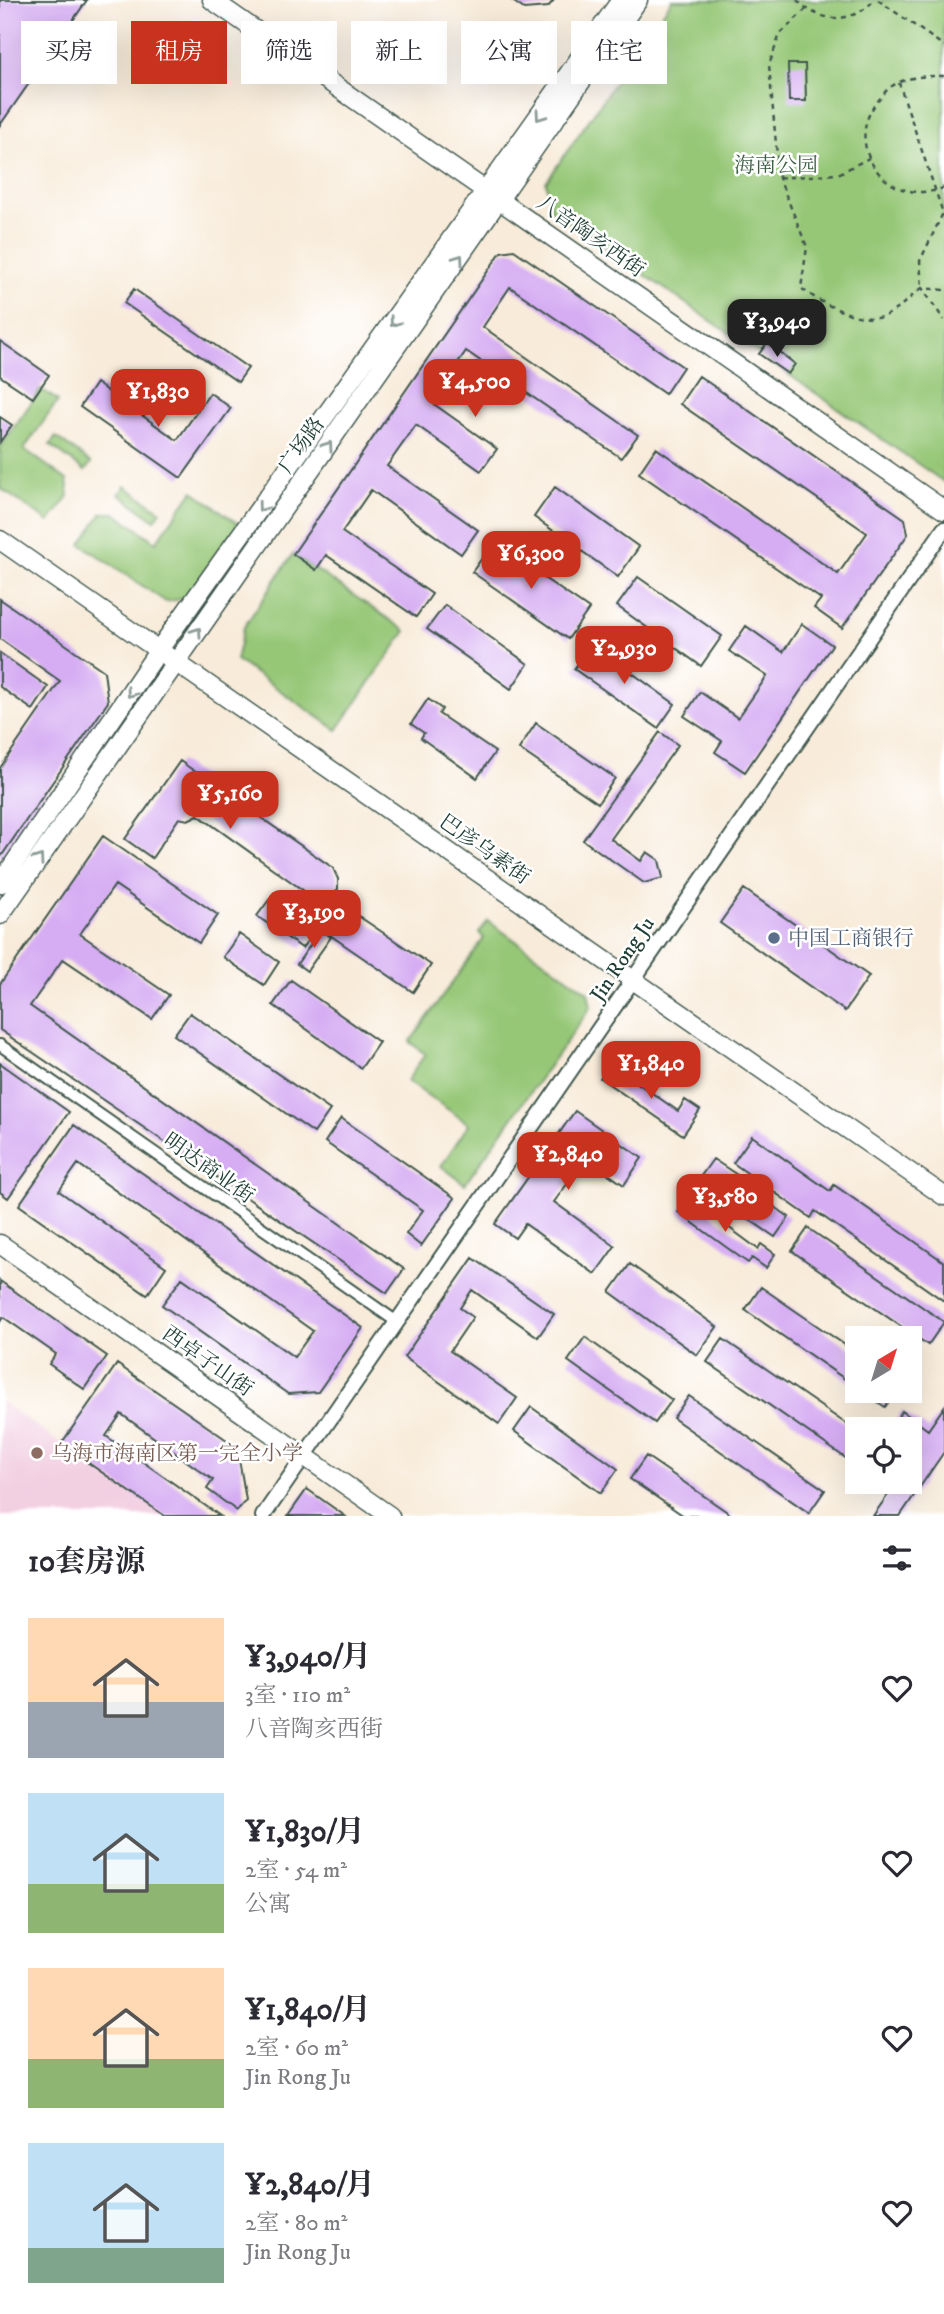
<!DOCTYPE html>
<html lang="zh">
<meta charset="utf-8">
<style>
:root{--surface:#fff;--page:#f2f2f3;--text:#2b2b33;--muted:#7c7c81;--accent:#c8321e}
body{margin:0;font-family:"IM FELL DW Pica","Noto Serif SC",serif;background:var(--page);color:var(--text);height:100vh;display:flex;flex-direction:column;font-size:26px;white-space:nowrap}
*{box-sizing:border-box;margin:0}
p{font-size:23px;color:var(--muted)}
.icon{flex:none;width:38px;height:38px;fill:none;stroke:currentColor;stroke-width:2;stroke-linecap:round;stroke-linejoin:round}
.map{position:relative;height:1516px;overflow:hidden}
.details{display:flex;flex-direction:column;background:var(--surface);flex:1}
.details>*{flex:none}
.hud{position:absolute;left:21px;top:21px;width:903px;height:63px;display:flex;gap:14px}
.needle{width:46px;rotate:38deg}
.controls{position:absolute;left:845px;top:1326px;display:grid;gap:14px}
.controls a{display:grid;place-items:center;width:77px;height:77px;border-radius:0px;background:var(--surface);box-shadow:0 7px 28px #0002;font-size:35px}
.price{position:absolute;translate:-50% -60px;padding:0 16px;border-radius:14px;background:var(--accent);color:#fff;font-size:23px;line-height:46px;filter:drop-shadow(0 2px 4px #0008)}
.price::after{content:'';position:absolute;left:50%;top:42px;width:21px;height:16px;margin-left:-10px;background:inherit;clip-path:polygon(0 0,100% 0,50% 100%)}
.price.active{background:#222;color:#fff}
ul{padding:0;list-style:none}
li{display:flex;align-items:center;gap:21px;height:175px;padding:0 28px}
li span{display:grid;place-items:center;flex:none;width:196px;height:140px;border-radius:0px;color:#555}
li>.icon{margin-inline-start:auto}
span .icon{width:84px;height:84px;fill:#fffc;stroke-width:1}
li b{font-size:30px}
h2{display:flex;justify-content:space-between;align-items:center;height:84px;padding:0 28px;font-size:30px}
.pill{padding:0 24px;border-radius:0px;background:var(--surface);box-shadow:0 7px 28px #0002;font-size:24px;line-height:63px}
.pill.active{background:var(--accent);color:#fff}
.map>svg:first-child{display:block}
.built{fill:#f2cfe1}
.park{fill:#96c777;stroke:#5a8256;stroke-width:2}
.building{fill:#d6adf3}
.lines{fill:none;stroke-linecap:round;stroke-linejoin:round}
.pedestrian-casing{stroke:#40574d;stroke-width:14}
.minor-casing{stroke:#40574d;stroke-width:18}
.tertiary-casing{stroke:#40574d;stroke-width:21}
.path{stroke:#40574d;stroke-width:2.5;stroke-dasharray:5 5;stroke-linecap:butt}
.pedestrian{stroke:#fff;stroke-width:10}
.minor{stroke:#fff;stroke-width:14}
.tertiary{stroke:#fff;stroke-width:18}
.oneway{stroke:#8f9e9a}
.service-dot{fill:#5c6f8a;stroke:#fff;stroke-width:2.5}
.education-dot{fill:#8d6e63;stroke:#fff;stroke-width:2.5}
.labels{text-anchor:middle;stroke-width:5;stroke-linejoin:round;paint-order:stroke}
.park-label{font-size:21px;fill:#3d6045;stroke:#fff}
.street-label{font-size:21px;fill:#1f3d34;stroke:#fff}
.service-label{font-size:21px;fill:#4e5e75;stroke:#fff;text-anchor:start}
.education-label{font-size:21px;fill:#785e54;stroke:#fff;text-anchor:start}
</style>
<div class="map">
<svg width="944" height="1516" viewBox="0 0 944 1516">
<rect width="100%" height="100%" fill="#fff"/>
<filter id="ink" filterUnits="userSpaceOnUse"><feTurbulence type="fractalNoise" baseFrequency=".0143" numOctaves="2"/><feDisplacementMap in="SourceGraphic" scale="14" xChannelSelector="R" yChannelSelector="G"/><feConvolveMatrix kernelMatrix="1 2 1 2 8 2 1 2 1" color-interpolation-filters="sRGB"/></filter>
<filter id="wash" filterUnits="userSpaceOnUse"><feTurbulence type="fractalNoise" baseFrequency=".00686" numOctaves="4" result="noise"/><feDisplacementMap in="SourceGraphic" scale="28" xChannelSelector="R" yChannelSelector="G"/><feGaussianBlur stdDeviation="1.57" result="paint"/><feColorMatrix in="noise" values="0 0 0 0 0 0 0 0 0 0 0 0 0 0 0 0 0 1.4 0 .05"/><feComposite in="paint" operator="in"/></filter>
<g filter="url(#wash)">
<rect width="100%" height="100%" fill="#f8ebd9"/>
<path class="built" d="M0,1401L87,1462L165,1516H0Z"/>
<path class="park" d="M672,0H944V482L551,210L546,182Z
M41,389L58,401L24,449L67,480L69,496L49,522L0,488V447Z
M56,437L91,463L85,471L50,445Z
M125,486L161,511L155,520L119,494Z
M193,491L239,524L186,598L166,602L81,544L102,513H115L156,542Z
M293,554L406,631L337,730L236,660L244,627Z
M488,921L588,992L591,1007L465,1184L441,1166L469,1124L407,1081L425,1054L410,1042L484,938L479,933Z"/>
<g id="blocks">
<path class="building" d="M0,0H87L0,125Z
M511,0H554L548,7L524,9Z
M788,64H805L806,101H789Z
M514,250L683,367L665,394L510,287L483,327L638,435L621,458L466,351L431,402L497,449L481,471L416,425L387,466L478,530L461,554L371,490L342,532L432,594L416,617L326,555L316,570L293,554L501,252Z
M134,289L248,368L238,382L124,303Z
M0,341L49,375L33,398L0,376Z
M767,343L795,364L788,374L759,354Z
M699,376L905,519L908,534L842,628L814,608L821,599L639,473L656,448L838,574L867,533L680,404Z
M96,383L177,440L210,393L231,408L181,478L80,407Z
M0,417L12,425L0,442Z
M555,487L639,547L618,577L534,517Z
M493,543L589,609L568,639L472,572Z
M638,577L722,636L701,666L617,606Z
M0,599L104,671L108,702L0,858V768L60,681L0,639Z
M445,605L528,664L511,689L427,629Z
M802,624L832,645L745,772L715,752L722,741L684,716L700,692L738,718L767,676L729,651L746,626L783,652Z
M592,644L675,704L658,728L574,669Z
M0,653L48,687L33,710L0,687Z
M428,699L442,709L439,714L495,752L477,778L421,738L424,733L411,724Z
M536,723L615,778L598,803L519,749Z
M660,732L678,745L611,839L641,861L647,852L659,860L663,878L644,883L583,840Z
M180,761L333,868L338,879V889L325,906L198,815L188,820L179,818L152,858L125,839Z
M103,836L218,915L199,943L115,885L80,934L169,995L152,1019L63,959L30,1006L404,1269L387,1293L0,1030V984Z
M744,889L869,976L845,1011L720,923Z
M269,900L314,932L302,948L257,916Z
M345,907L431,965L413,992L327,933Z
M321,930L331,937L307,971L297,964Z
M239,934L279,962L264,985L223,957Z
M291,980L379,1042L361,1068L273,1005Z
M190,1013L330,1110L314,1133L174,1035Z
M0,1063L69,1112L8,1198L0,1192Z
M610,1064L678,1111L685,1100L700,1110L683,1135L600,1078Z
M575,1111L642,1158L624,1185L571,1148L564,1158L578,1169L554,1202L615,1246L595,1274L525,1224L515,1238L495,1224Z
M341,1118L455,1198L421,1246L406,1234L423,1210L325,1142Z
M74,1125L363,1328L318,1392L288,1394L162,1305L182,1278L294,1357L313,1331L78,1164L59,1191L166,1267L147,1295L19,1205Z
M752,1136L830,1191L834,1185L944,1262V1301L815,1211L811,1218L733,1163Z
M713,1159L766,1194L765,1200L789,1217L775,1237L696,1183Z
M689,1198L758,1249L761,1244L775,1254L766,1268L752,1258L748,1263L678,1212Z
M808,1228L944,1322L928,1345L792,1251Z
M473,1258L554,1314L538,1337L472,1290L460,1308L473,1317L450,1351L517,1398L499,1424L404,1357Z
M630,1264L717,1327L697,1355L610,1292Z
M0,1281L107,1356L84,1389L49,1364L56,1354L3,1317L0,1322Z
M761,1287L858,1354V1388L745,1310Z
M585,1337L672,1400L655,1423L568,1361Z
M723,1339L858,1432V1445L847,1459L707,1362Z
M117,1364L237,1447L246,1500L237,1511L207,1489L213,1480L121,1414L106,1436L220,1516H165L61,1444Z
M862,1391H897L885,1407Z
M689,1396L825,1490L809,1513L673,1418Z
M531,1407L618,1469L601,1493L514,1431Z
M944,1407V1452L900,1516H873L890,1492L877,1482H910V1456L916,1447L910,1443V1430L890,1429L902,1411L928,1430Z
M646,1456L733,1516H684L630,1479Z
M307,1489L345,1516H288Z"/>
</g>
</g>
<g filter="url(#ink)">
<use href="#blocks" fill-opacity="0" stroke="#40574d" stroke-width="2"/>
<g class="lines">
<g class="pedestrian-casing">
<path id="pedestrian" d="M0,1045L397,1322"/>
</g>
<g class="minor-casing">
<path id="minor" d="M263,1516L944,529"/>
</g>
<g class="tertiary-casing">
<path id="tertiary" d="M212,0L944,510
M0,540L944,1196
M0,884L163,644L621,0
M0,915L638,0
M0,1244L390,1516"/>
</g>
<path class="path" d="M797,0C819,23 852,25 874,0
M878,0L944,46
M806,9L780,34L769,65L779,178L807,247L801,288C818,302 859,323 882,317C895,313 911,296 922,288L920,261L943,213L899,83
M944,76C926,76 908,76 892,86C886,89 882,97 877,102C846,140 877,194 923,192C931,191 937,192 944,187
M779,178L838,174L869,158
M944,290L922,288L944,320"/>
<use href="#pedestrian" class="pedestrian"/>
<use href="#minor" class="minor"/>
<use href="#tertiary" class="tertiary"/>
</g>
<defs><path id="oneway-chevron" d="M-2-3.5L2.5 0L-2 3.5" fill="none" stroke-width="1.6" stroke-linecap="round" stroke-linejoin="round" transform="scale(1.75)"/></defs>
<g class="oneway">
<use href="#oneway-chevron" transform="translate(540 116) rotate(125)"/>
<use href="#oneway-chevron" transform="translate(459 259) rotate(-55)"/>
<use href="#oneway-chevron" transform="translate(394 322) rotate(126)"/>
<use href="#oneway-chevron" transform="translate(328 446) rotate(-55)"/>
<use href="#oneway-chevron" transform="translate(262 507) rotate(126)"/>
<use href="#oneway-chevron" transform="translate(197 632) rotate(-55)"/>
<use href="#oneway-chevron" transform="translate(131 693) rotate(124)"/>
<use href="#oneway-chevron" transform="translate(39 859) rotate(-55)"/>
</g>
</g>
<circle class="service-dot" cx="774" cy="938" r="7"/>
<circle class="education-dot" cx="37" cy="1453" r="7"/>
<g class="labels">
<g class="park-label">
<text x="776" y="172">海南公园</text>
</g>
<g class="street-label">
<text transform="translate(591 236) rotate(35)" y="7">八音陶亥西街</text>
<text transform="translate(301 445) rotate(-55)" y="7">广场路</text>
<text transform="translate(485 849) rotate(35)" y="7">巴彦乌素街</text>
<text transform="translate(622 959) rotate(-56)" y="7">Jin Rong Ju</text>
<text transform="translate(209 1168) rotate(35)" y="7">明达商业街</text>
<text transform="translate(208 1361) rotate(35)" y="7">西卓子山街</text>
</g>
<g class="service-label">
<text x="788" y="945">中国工商银行</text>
</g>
<g class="education-label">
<text x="51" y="1460">乌海市海南区第一完全小学</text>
</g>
</g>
</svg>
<div class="controls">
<a><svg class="needle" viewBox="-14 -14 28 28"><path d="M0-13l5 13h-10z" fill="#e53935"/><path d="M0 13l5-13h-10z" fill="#7c7c81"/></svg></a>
<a><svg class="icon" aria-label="locate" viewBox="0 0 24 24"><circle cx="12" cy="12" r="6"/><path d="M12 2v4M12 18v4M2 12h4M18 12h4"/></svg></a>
</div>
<b class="price active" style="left:777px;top:359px">¥3,940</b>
<b class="price" style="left:475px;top:419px">¥4,500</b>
<b class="price" style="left:158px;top:429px">¥1,830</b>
<b class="price" style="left:531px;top:591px">¥6,300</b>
<b class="price" style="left:624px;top:686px">¥2,930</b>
<b class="price" style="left:230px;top:831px">¥5,160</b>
<b class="price" style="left:314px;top:950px">¥3,190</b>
<b class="price" style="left:651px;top:1101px">¥1,840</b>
<b class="price" style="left:568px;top:1192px">¥2,840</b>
<b class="price" style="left:725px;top:1234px">¥3,580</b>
<div class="hud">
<a class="pill">买房</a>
<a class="pill active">租房</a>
<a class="pill">筛选</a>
<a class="pill">新上</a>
<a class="pill">公寓</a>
<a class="pill">住宅</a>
</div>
</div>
<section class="details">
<h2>10套房源<svg class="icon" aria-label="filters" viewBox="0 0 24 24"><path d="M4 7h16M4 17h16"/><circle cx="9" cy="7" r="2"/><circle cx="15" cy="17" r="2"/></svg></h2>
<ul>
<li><span style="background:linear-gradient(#ffd9b3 60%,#9aa5b1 0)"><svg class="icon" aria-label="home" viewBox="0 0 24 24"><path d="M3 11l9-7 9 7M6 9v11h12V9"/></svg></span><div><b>¥3,940/月</b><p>3室 · 110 m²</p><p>八音陶亥西街</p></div><svg class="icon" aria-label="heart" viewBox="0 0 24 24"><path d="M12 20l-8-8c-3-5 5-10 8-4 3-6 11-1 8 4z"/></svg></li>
<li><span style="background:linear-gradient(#bfe0f5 65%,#8fb573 0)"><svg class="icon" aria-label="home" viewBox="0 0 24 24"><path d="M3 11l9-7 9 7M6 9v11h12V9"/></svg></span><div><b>¥1,830/月</b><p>2室 · 54 m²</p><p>公寓</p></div><svg class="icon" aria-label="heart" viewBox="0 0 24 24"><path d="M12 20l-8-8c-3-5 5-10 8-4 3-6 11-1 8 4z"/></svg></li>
<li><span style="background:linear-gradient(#ffd9b3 65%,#8fb573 0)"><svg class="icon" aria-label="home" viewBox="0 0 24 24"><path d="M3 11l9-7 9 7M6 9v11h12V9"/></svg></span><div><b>¥1,840/月</b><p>2室 · 60 m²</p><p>Jin Rong Ju</p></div><svg class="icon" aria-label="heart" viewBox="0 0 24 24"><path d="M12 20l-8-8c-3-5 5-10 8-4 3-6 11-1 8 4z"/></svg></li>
<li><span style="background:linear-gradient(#bfe0f5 75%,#7fa58c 0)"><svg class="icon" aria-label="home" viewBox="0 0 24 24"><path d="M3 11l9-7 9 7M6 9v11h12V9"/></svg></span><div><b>¥2,840/月</b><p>2室 · 80 m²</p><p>Jin Rong Ju</p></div><svg class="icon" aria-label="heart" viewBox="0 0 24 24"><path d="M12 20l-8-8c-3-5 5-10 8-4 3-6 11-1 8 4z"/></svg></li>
</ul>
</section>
